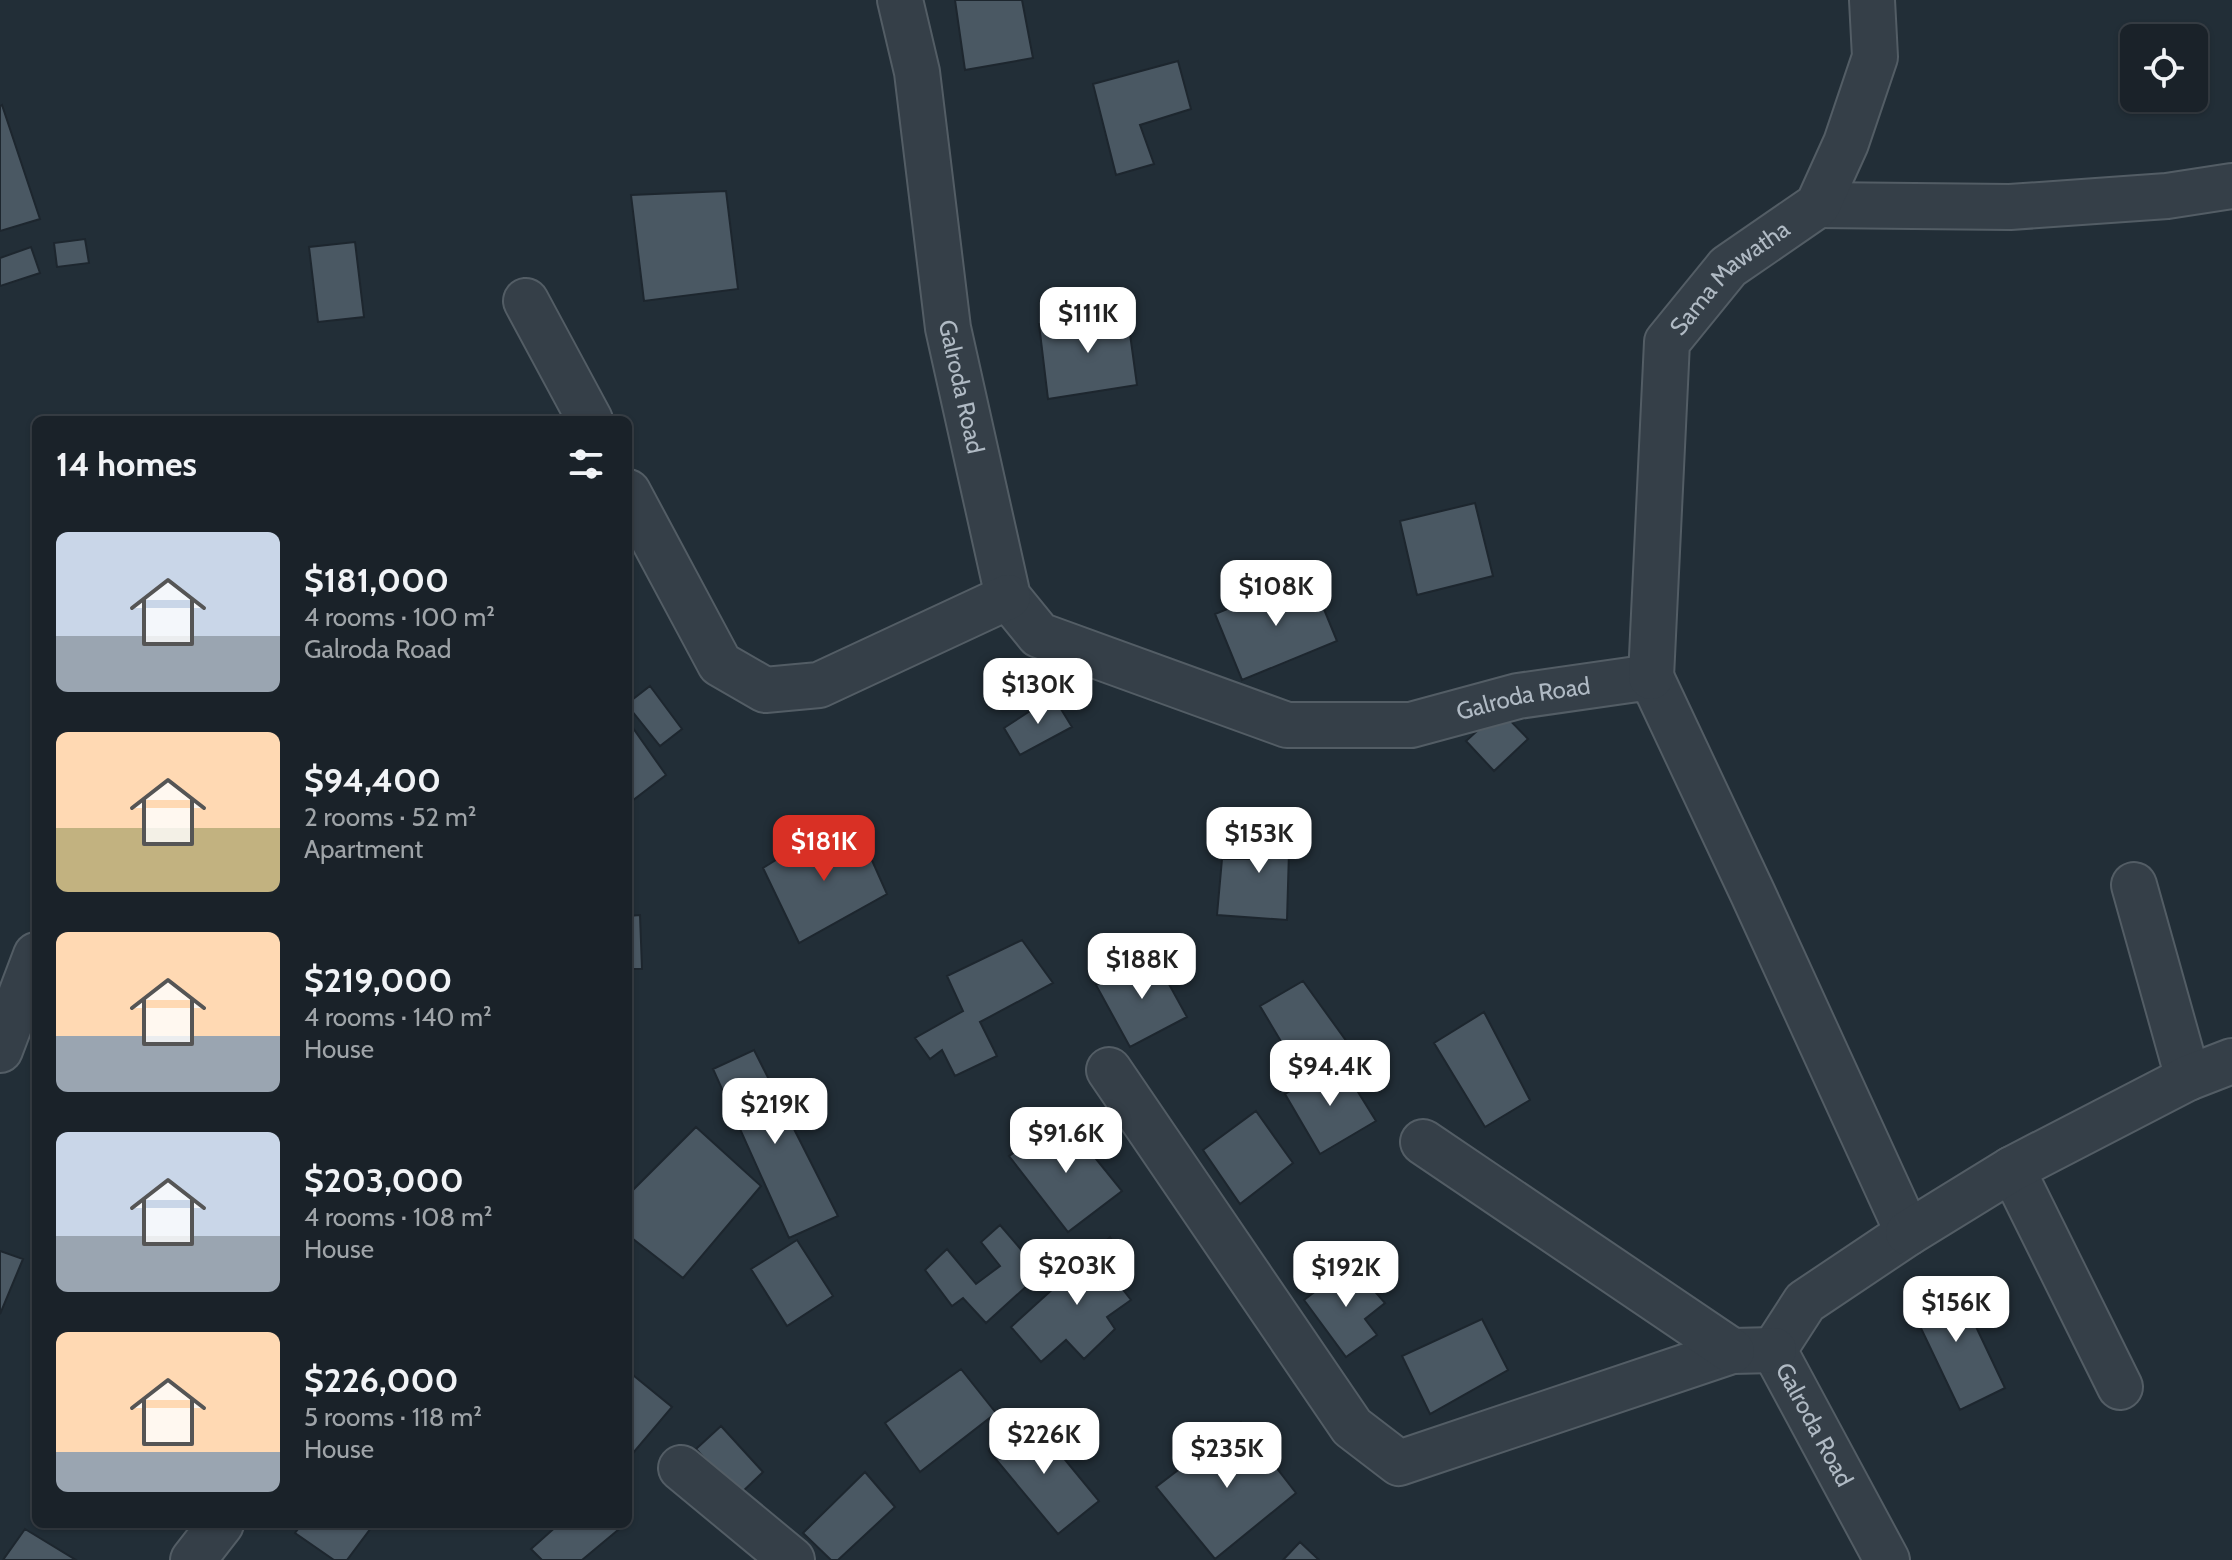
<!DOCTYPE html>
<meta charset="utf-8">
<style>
:root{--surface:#1a2229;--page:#272f35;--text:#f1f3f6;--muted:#9fa4a8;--line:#383f46;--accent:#d93025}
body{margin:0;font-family:Cabin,sans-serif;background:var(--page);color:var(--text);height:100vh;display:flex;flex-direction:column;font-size:30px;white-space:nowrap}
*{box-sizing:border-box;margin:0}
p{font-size:26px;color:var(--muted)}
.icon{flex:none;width:44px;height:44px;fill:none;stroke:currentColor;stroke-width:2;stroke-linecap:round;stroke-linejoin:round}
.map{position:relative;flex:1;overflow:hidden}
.sheet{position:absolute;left:32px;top:416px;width:600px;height:1112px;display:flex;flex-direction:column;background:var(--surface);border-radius:12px;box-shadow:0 2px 6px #0004,0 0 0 2px var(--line)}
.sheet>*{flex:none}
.controls{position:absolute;left:2120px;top:24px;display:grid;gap:16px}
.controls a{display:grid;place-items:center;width:88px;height:88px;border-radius:12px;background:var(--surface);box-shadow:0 2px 6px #0004,0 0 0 2px var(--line);font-size:40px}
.price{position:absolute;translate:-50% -68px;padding:0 18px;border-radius:16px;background:#fff;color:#222;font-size:26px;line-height:52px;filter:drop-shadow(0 2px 4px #0008)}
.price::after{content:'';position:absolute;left:50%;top:48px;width:24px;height:18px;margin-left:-12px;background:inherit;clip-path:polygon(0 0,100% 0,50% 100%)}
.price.active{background:var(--accent);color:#fff}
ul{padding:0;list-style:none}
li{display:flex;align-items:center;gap:24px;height:200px;padding:0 24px}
li span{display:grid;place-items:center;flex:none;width:224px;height:160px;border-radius:12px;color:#555}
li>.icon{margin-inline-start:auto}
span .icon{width:96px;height:96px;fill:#fffc;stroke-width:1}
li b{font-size:34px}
h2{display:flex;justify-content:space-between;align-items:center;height:96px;padding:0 24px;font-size:34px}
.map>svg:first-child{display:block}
.building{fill:#4a5863;stroke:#1d262e;stroke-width:2}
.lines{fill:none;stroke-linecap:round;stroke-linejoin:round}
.street-casing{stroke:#535d65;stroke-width:48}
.street{stroke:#353f48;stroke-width:44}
.labels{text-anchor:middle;stroke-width:7;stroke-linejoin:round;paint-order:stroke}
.street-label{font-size:24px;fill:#b0bac4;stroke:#1b242c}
</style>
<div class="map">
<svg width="2232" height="1560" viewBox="0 0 2232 1560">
<rect width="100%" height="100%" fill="#222e37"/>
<path class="building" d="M955,0H1022L1033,58L965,70Z
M1178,61L1191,109L1140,125L1154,164L1116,175L1093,84Z
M2,105L40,219L0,231V106Z
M726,191L738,289L644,301L631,195Z
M85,239L89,263L57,267L54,243Z
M355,242L364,317L318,322L309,247Z
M31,247L40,273L0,286V258Z
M1127,312L1137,385L1048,399L1039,324Z
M1475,503L1493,576L1417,595L1400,521Z
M1310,575L1337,641L1242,680L1215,614Z
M650,686L682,729L660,746L628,706V703Z
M1053,696L1072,727L1020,755L1004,728Z
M1500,710L1528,739L1494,771L1466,741Z
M628,721L666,775L628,804Z
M1259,814L1290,817L1287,920L1217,915L1222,859H1256Z
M858,829L887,894L799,943L763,868L813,837L822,846Z
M640,915L642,969H628V916Z
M1022,940L1053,983L980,1022L997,1056L955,1076L942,1050L930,1059L915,1038L963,1011L947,976Z
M1153,955L1187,1017L1130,1047L1096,985Z
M1303,981L1347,1042L1298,1070L1260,1006Z
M1484,1012L1530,1100L1485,1127L1434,1043Z
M754,1050L838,1216L789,1238L713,1069Z
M1340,1063L1376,1121L1320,1154L1285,1094Z
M1256,1111L1293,1163L1240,1204L1203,1150Z
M1063,1118L1122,1191L1068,1232L1009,1156Z
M696,1127L761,1186L683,1278L628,1235V1195Z
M1000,1225L1041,1273L986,1323L963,1298L952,1306L925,1270L947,1249L976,1284L1000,1266L981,1242Z
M1110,1237L1129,1267L1114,1278L1131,1300L1107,1317L1115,1329L1084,1359L1066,1340L1041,1362L1011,1327Z
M797,1240L833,1296L787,1326L751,1269Z
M0,1251L23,1259L0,1314Z
M1351,1264L1385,1303L1365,1319L1377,1335L1346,1357L1304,1300Z
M1953,1278L2005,1388L1960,1410L1907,1299Z
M1482,1319L1508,1370L1430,1414L1402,1356Z
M961,1369L996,1413L920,1472L885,1423Z
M628,1371L672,1407L628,1459Z
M1030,1417L1099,1501L1058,1534L989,1451Z
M1241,1422L1296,1493L1215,1559L1156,1487Z
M721,1426L763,1472L738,1496L696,1449Z
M865,1472L895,1507L838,1560H831L803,1533Z
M302,1524H374L347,1560H334L295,1533Z
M559,1524H612L618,1530L582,1560H542L531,1549Z
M25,1529L76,1560H3Z
M1300,1542L1319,1560H1283Z"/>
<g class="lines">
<g class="street-casing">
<g id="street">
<path id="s1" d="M900,0L917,72L948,328L1008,597L1039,635L1287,725H1411L1518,696L1651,677L1753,894L1908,1233L1805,1302L1774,1350L1887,1560"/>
<path d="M1818,205L2010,207L2167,196L2232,186"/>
<path d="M526,301L590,420"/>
<path d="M628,492L720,664L765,690L819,685L1008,597"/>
<path id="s2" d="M1651,677L1667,342L1728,267L1818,205L1846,143L1875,57L1872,0"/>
<path d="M2134,885L2188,1078"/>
<path d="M0,1050L36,955"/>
<path d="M1109,1070L1352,1427L1399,1463L1732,1351L1774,1350"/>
<path d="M1423,1142L1732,1351"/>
<path d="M2012,1169L2120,1387"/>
<path d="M1908,1233L2012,1169L2188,1078L2232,1061"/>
<path d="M681,1468L792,1560"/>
<path d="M193,1560L221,1524"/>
</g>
</g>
<use href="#street" class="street"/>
</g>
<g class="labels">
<g class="street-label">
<text dy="8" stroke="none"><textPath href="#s2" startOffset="426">Sama Mawatha</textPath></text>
<text dy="8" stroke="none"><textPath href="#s1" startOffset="392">Galroda Road</textPath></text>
<text dy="8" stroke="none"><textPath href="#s1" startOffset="1160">Galroda Road</textPath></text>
<text dy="8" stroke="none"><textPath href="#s1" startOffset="2168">Galroda Road</textPath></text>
</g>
</g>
</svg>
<div class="controls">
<a><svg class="icon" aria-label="locate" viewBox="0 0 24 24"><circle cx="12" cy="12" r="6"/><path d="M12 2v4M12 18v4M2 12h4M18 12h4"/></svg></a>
</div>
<b class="price" style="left:1088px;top:355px">$111K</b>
<b class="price" style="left:1276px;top:628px">$108K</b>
<b class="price" style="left:1038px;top:726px">$130K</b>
<b class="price" style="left:1259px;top:875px">$153K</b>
<b class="price active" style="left:824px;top:883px">$181K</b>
<b class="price" style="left:1142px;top:1001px">$188K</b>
<b class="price" style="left:1330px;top:1108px">$94.4K</b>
<b class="price" style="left:775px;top:1146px">$219K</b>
<b class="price" style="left:1066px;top:1175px">$91.6K</b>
<b class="price" style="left:1077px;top:1307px">$203K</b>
<b class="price" style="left:1346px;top:1309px">$192K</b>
<b class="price" style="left:1956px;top:1344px">$156K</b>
<b class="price" style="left:1044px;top:1476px">$226K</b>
<b class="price" style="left:1227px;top:1490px">$235K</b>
<section class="sheet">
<h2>14 homes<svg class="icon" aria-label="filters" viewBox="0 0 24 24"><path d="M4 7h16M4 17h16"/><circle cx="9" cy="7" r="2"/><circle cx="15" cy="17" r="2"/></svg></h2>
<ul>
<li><span style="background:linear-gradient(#c9d6e8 65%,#9aa5b1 0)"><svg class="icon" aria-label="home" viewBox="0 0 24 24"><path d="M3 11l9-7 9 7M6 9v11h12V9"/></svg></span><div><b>$181,000</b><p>4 rooms · 100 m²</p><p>Galroda Road</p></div></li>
<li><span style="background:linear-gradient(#ffd9b3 60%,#c2b280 0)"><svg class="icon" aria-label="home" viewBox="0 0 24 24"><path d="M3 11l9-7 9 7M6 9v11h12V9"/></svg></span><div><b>$94,400</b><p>2 rooms · 52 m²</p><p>Apartment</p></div></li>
<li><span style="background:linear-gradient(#ffd9b3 65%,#9aa5b1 0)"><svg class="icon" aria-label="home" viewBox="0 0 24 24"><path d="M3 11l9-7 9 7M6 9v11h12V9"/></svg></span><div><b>$219,000</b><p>4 rooms · 140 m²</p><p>House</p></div></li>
<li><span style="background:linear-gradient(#c9d6e8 65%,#9aa5b1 0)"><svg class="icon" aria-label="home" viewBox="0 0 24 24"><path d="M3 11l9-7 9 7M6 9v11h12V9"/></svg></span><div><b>$203,000</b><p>4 rooms · 108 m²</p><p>House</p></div></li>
<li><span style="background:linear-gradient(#ffd9b3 75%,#9aa5b1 0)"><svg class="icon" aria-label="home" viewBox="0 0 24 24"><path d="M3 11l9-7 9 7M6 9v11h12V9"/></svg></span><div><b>$226,000</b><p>5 rooms · 118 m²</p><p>House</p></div></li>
</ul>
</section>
</div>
